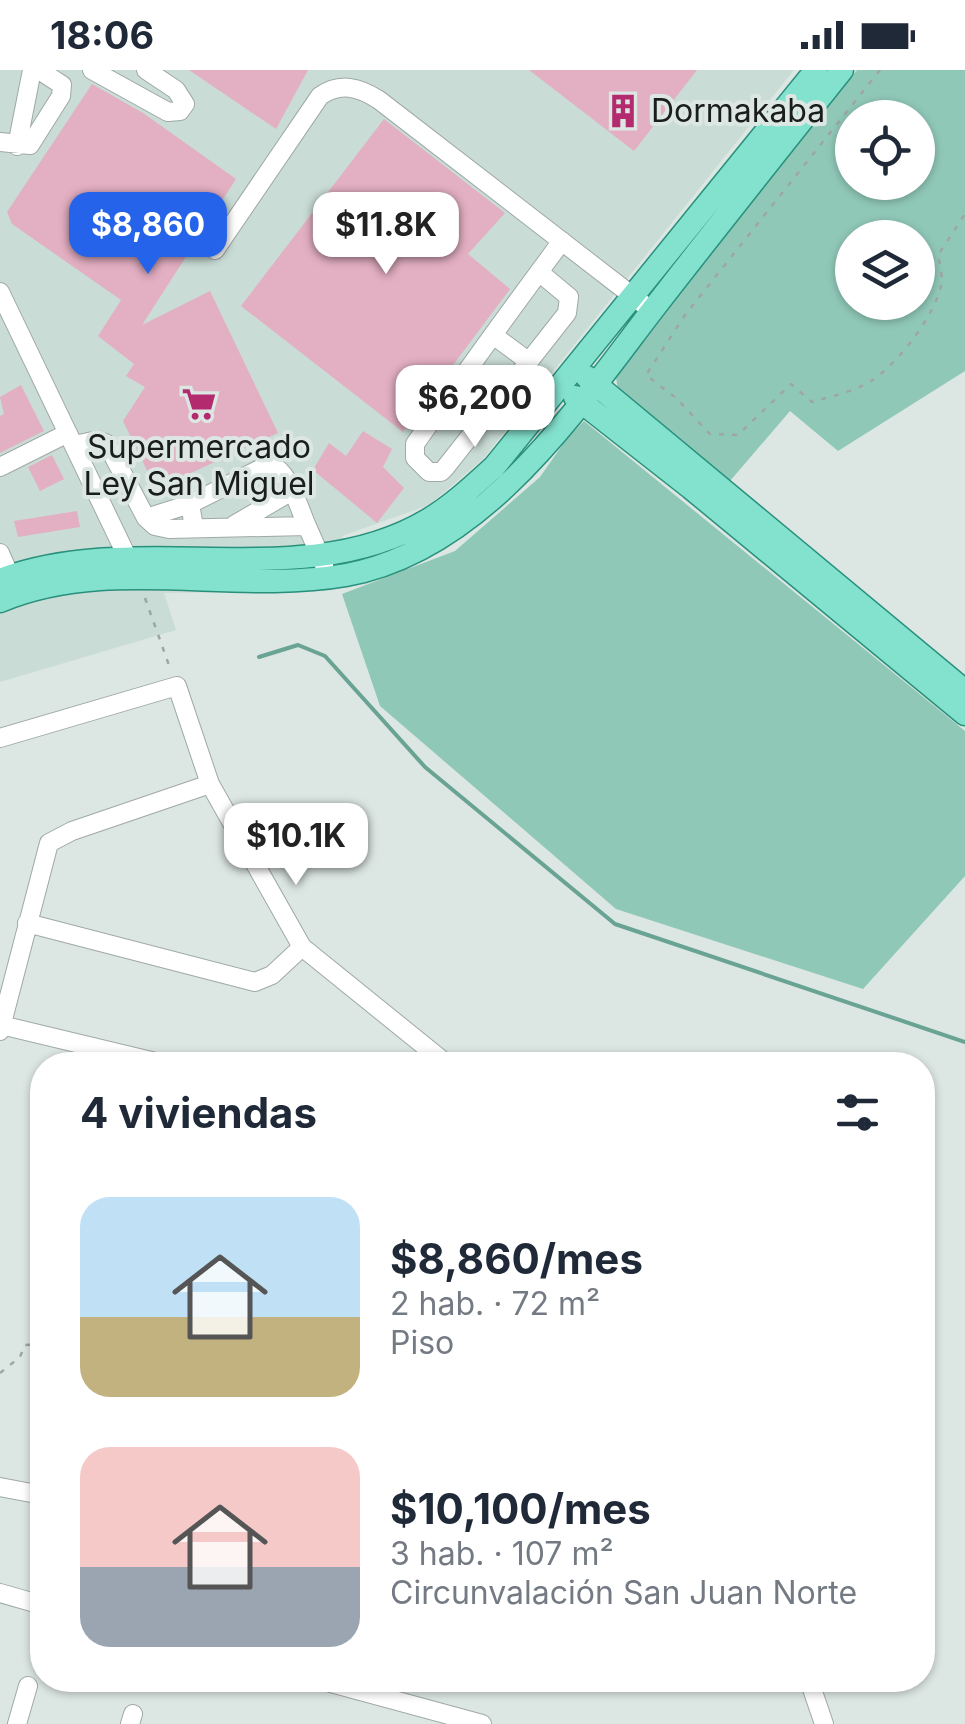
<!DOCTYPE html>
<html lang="es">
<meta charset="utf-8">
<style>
:root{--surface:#fff;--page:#f6f6f7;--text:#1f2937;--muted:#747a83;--accent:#2563eb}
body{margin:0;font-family:Inter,sans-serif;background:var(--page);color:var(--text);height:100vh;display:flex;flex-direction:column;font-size:38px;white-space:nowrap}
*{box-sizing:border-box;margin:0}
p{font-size:32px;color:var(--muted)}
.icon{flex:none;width:55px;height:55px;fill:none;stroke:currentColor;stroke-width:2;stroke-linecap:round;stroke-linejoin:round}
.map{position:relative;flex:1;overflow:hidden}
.drawer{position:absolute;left:30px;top:982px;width:905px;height:640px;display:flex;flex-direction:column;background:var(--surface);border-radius:40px;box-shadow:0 2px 8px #0004}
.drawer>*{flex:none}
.tools{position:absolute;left:835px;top:30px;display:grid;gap:20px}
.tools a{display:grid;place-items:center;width:100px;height:100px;border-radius:50%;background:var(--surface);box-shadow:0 2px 8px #0004;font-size:50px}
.price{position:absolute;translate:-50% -85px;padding:0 22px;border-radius:20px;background:#fff;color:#222;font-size:32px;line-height:65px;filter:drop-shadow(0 2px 5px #0008)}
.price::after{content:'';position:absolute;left:50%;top:60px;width:30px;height:22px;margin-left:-15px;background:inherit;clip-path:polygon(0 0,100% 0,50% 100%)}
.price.current{background:var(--accent);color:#fff}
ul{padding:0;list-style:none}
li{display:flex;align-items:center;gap:30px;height:250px;padding:0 50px}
li span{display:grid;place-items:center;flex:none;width:280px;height:200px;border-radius:30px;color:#555}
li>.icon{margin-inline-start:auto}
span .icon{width:120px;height:120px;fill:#fffc;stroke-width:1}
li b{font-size:42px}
h2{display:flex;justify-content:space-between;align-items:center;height:120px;padding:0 50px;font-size:42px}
.status{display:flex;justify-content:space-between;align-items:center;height:70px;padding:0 50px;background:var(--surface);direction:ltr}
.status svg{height:28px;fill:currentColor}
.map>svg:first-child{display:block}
.built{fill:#cadcd6}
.green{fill:#90c8b8;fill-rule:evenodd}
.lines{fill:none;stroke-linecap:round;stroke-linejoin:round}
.stream{stroke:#69a393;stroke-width:4}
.building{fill:#e3afc2}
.minor-casing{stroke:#9fa9a6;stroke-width:20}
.major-casing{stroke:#28907b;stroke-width:25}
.path{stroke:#9ea6a3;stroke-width:2.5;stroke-dasharray:5 8;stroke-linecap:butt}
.minor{stroke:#fff;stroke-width:18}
.major{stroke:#83e2ce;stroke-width:22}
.labels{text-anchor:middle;stroke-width:8;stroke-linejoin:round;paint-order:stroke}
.poi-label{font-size:32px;fill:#191d1c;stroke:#dce6e2;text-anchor:start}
</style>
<div class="status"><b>18:06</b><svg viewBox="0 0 49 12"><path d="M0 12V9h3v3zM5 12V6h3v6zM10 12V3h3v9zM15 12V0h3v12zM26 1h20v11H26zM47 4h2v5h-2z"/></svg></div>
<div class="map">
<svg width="965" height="1654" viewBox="0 0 965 1654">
<rect width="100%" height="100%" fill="#dce6e2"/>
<path class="built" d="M0,0H794L482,390L429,435L342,466L368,514L320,521L164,523L176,560L0,612Z"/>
<path class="green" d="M857,0H965V301L838,381L790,341L730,411L618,321L616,307L635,278ZM852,48H918V112H852ZM852,168H918V232H852Z
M584,351L965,661V806L863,919L616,839L380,636L342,524L455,481L540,407L568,367Z"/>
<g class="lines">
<path class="stream" d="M259,587L298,575L325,586L425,697L615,854L965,972"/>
</g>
<path class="building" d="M189,0H308L276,59Z
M529,0H697L634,81Z
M92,14L143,43L236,109L142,255L210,221L278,363L156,419L123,351L145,317L126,306L134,294L98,266L121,230L12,154L7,142Z
M384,49L505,143L468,184L510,219L403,362L241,236Z
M21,315L44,361L0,383V346L4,344L0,327Z
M363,361L392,379L383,397L404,418L377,453L313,400L329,373L346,386Z
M52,385L64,409L40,421L28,397Z
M77,441L80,457L18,467L14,451Z"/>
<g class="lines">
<g class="minor-casing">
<path id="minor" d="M92,0L168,42L180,41L185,34L176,20L146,0
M0,72L30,75L61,26L62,15L39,0
M17,76L32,0
M215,180L320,26C340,12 359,17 379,30L643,234
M539,202L569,227L567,243L445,398L441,402H429L415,388V374C463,306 512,238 562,171
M0,222L133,499
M493,265L528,291
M74,375L98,370L107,374L146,448L155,456L169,459L307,456L324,495
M0,397L68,363
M146,448L190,434
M234,455L292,421
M194,457L190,434L270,394C290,402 298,436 307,456
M0,483L14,515
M0,668L177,616L210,714L302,877L448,995
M27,853L255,912L272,905L302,877
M1,955L168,995
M0,961L49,773L72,761L210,714
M0,1417L42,1425
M0,1523L42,1535
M320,1610L482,1654
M809,1610L824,1654
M17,1654L28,1616
M130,1654L133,1644"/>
</g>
<g class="major-casing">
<path id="major" d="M587,307L965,621
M575,327L691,418L965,644
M0,510C137,458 300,526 428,450C453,435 473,416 494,397L816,0
M0,531C110,485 232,525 346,505C483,480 575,341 654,238C716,158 779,79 842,0"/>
</g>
<path class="path" d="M880,0L685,245L646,305L676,328L710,364L738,365L791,314L812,332C832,326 853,322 871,311C897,295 935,245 941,216C943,207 940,195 938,185L965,144
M145,528L171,601
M0,1303L20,1287L25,1275L42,1274"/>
<use href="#minor" class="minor"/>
<use href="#major" class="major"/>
</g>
<defs>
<g id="building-bare" transform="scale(2.7)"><path d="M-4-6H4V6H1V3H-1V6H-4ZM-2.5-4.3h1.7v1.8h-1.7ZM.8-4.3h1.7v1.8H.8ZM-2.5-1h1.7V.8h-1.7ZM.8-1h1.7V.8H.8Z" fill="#b32b6e" stroke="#dce6e2" stroke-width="2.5" paint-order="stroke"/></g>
<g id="supermarket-bare" transform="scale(2.7)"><path d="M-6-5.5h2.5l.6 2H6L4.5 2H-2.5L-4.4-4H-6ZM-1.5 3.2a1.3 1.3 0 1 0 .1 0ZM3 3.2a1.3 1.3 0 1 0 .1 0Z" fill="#b32b6e" stroke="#dce6e2" stroke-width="2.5" paint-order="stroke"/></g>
</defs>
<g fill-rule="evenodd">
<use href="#building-bare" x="623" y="41"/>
<use href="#supermarket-bare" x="199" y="334"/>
</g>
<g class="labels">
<g class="poi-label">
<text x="651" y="52">Dormakaba</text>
<text x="199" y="388" text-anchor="middle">Supermercado<tspan x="199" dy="37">Ley San Miguel</tspan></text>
</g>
</g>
</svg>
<div class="tools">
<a><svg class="icon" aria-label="locate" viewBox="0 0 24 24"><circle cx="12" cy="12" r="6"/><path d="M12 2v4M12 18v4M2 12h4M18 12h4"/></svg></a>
<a><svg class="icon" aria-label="layers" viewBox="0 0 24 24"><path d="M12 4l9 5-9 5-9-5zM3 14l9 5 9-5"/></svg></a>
</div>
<b class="price current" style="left:148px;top:207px">$8,860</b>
<b class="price" style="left:386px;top:207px">$11.8K</b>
<b class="price" style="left:475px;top:380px">$6,200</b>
<b class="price" style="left:296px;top:818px">$10.1K</b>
<section class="drawer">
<h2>4 viviendas<svg class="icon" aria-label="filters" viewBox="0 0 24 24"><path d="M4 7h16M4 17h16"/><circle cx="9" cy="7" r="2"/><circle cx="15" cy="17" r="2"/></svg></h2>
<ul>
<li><span style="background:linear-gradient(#bfe0f5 60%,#c2b280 0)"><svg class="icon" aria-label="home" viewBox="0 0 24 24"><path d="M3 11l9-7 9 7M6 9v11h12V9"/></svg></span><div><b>$8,860/mes</b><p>2 hab. · 72 m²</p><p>Piso</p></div></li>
<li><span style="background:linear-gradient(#f6c9c9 60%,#9aa5b1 0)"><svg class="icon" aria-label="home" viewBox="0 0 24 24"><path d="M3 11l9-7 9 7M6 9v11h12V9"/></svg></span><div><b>$10,100/mes</b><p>3 hab. · 107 m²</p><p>Circunvalación San Juan Norte</p></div></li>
</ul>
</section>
</div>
